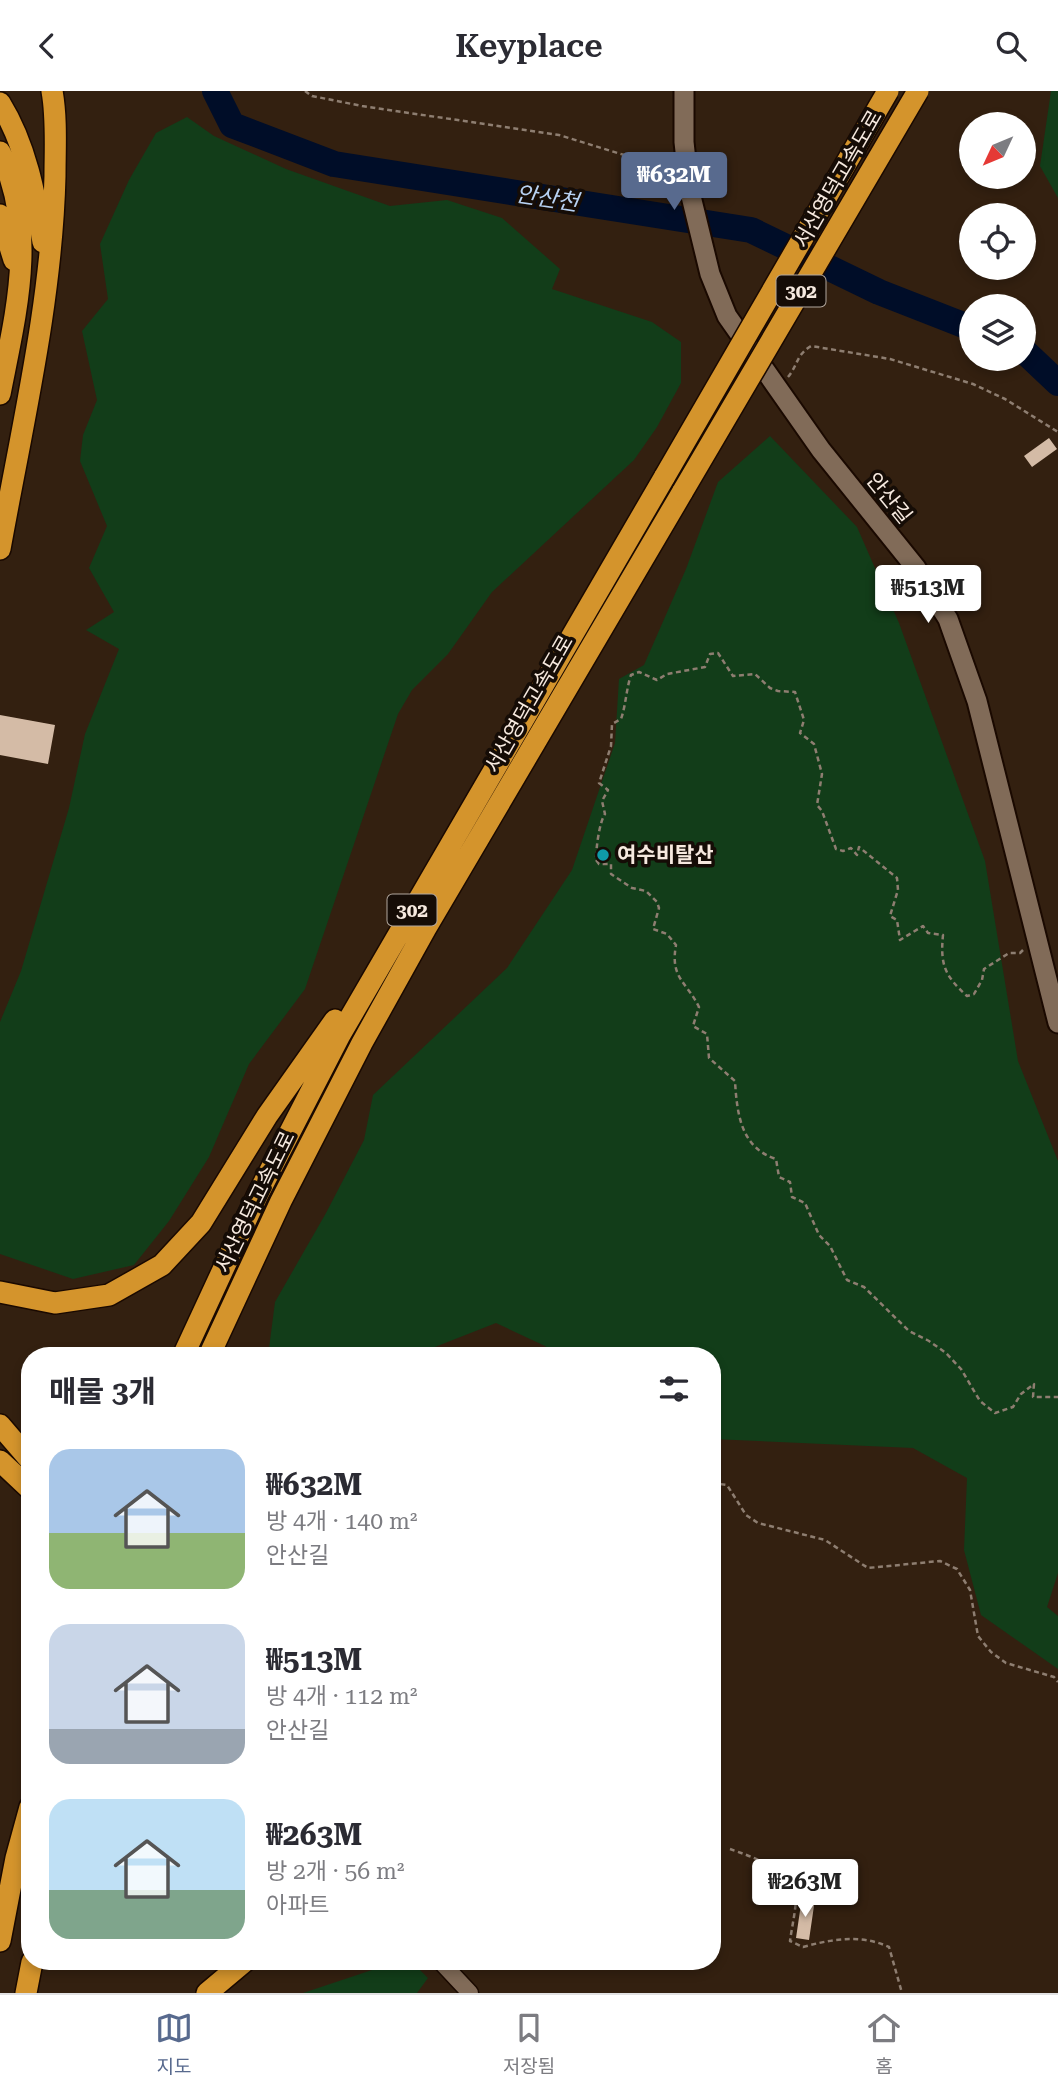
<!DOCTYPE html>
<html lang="ko">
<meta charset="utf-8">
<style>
:root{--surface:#fff;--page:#f7f7f7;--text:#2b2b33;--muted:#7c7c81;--line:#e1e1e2;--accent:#586a8e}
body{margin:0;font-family:"Roboto Serif","Noto Sans KR",serif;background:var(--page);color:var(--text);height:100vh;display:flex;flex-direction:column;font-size:26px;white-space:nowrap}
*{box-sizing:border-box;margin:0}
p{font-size:23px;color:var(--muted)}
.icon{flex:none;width:38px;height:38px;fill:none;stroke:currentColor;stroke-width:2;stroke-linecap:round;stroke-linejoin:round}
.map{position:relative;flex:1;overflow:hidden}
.side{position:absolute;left:21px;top:1256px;width:700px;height:623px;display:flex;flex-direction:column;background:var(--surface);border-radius:28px;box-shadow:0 4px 10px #0003}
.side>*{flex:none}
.needle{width:46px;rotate:226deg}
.controls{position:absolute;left:959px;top:21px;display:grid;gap:14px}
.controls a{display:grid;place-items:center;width:77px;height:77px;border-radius:50%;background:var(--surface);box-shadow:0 4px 10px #0003;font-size:35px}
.price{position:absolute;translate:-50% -60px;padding:0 16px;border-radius:7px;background:#fff;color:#222;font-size:23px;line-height:46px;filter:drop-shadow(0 2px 4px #0008)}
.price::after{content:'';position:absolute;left:50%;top:42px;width:21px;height:16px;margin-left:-10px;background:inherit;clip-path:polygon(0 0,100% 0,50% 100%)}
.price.on{background:var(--accent);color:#fff}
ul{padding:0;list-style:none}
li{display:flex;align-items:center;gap:21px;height:175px;padding:0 28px}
li span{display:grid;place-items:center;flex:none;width:196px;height:140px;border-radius:21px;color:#555}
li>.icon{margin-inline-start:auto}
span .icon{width:84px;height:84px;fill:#fffc;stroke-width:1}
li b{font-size:30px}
h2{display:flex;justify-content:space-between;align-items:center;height:84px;padding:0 28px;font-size:30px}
header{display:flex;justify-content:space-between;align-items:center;height:91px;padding:0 28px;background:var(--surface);font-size:32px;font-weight:600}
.dock{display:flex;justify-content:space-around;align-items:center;height:98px;border-top:2px solid var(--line);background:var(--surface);font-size:19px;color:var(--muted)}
.dock a{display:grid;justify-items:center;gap:4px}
.dock .on{color:var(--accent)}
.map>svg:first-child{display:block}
.green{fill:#123d19}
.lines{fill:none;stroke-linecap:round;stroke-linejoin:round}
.river{stroke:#000d28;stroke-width:26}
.building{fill:#d4bba6}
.minor-casing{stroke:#1a0900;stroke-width:19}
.tertiary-casing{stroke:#1a0900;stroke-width:23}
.motorway-casing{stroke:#1a0900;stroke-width:24}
.path{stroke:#8e7e71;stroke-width:2.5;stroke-dasharray:5 3.5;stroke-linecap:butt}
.minor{stroke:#816b58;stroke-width:16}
.tertiary{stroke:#816b58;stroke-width:19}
.motorway{stroke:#d4942c;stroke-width:21}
.motorway-bridge-casing{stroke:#1a0900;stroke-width:24;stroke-linecap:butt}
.motorway-bridge{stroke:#d4942c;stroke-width:21}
.culture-dot{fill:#0f9aa8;stroke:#150c06;stroke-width:2.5}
.labels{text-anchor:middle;stroke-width:7;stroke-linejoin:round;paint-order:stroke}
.shield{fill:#150c06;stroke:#b2a79e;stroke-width:2}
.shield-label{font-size:19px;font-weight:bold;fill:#f6e9df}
.street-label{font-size:21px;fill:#f6e9df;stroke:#150c06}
.poi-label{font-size:21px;font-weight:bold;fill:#f6e9df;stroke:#150c06;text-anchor:start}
.water-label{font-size:23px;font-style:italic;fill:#b7d1f2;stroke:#150c06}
</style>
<header><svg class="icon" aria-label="back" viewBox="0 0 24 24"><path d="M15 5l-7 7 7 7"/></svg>Keyplace<svg class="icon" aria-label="search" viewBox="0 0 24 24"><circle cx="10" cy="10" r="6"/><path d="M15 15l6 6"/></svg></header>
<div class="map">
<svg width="1058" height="1902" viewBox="0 0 1058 1902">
<rect width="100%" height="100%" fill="#332010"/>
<path class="green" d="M1051,0H1058V107L1040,75Z
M187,26L214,45L286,78L390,115L447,109L502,127L560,178L552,198L652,231L681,251V292L657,336L634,369L492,501L448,563L412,599L398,623L305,898L249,973L209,1066L169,1130L134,1174L73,1188L0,1163V931L21,880L69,717L85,643L119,558L86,539L114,521L89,477L107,435L80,370L83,344L97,309L82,240L108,208L100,153L129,89L156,42Z
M770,345L857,436L899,532L985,770L1018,970L1058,1070V1482L1047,1516L1058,1525V1578L981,1524L964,1459L967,1387L913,1357L712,1348V1265H556L545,1255L496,1232L412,1265H268L275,1211L326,1122L364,1049L373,1004L507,877L572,779L615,652L619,588L644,574L686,478L718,391Z
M414,1873L428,1887L417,1902H303L372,1879Z"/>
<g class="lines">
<path class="river" d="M215,0L232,34L334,73L751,139L879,201L971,237
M1024,260L1058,292"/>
</g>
<path class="building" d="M1049,347L1057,358L1032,376L1024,365Z
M0,624L55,634L48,673L0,664Z
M802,1806L815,1808L809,1849L796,1847Z"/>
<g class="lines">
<g class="minor-casing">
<path id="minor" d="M441,1871L470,1902"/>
</g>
<g class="tertiary-casing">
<path id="tertiary" d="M684,0V51L689,97L710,183L727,225L821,359L916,477L948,528L977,610L1058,932"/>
</g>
<g class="motorway-casing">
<path id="motorway" d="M0,12C26,54 35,103 43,151
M0,61C38,140 16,221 0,303
M0,124L14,169
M0,458C22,335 52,210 55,85C55,58 57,27 52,0
M0,1201L55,1212L109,1204L162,1174L201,1132L267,1025L335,929
M183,1265L258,1103L340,944L665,385
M209,1265L281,1110L362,952L426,837L683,400
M0,1334L30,1369
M0,1370L30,1398
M0,1850L16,1767L30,1716
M26,1902L32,1871
M207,1902L244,1871"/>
</g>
<path class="path" d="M305,0L312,5L362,15L559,44L634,67L659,70
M788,286C798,274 796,264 811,255L890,268L973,293L1005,308L1058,341
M1023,859L1020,862H1009L984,878L982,889L974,903L967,905C945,885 940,874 943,844L928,842L923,835L900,849L897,829L890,825L898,799L897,787L859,756L857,764L851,757L843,760L836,758L822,720L817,714L822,683L814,653L800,642L804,629L795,601L778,600L770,597L755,583L733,585L718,562L710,563L705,576L667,583L657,589L639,581L631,584C626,599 626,614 621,628L612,633L611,655L599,692L608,699L602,710L605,723C599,732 596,758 596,769L599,773H611V783L632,797L646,800L657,811L659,817L653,838L667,843L676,854C670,887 686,890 699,916L693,935L707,943L709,967L735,990C737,1023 741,1057 776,1068L779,1086L790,1091L792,1106L805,1112L819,1144L830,1155L847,1189L864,1196L909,1240L929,1250L946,1262L961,1278L980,1310L995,1322L1013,1316L1021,1303L1034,1293L1033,1306H1058
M470,1261L493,1265
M712,1392L727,1394L746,1424L758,1432L825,1449L868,1477L940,1470L957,1478L970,1499L978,1545L991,1561L1006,1572L1054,1586L1058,1591
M730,1758C750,1765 794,1780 796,1805C796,1819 792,1835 790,1850L803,1856C832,1848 861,1843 889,1856L902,1902"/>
<use href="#minor" class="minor"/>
<use href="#tertiary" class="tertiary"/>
<use href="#motorway" class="motorway"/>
<g class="motorway-bridge-casing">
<path id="motorway-bridge" d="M665,385L888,0
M683,400L918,0"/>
</g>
<use href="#motorway-bridge" class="motorway-bridge"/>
</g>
<circle class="culture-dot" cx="603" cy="764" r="7"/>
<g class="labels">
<g class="shield">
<rect x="776.5" y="184.5" width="49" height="31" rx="5"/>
<rect x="387.5" y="803.5" width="49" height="31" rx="5"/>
</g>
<g class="shield-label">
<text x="801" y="207">302</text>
<text x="412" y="826">302</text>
</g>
<g class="street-label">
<text transform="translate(838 88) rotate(-60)" y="7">서산영덕고속도로</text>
<text transform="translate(889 407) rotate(51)" y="7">안산길</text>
<text transform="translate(529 613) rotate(-60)" y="7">서산영덕고속도로</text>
<text transform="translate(255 1111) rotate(-64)" y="7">서산영덕고속도로</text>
</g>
<g class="poi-label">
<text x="617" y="771">여수비탈산</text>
</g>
<g class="water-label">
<text transform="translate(547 107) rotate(9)" y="8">안산천</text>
</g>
</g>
</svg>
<div class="controls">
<a><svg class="needle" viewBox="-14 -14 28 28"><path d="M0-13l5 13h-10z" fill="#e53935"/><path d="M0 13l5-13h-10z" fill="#7c7c81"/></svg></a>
<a><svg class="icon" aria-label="locate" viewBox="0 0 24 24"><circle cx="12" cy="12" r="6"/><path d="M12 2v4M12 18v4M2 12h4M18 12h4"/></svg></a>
<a><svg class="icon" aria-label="layers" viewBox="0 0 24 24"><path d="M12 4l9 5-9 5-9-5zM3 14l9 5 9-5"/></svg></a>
</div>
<b class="price on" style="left:674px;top:121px">₩632M</b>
<b class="price" style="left:928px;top:534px">₩513M</b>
<b class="price" style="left:805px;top:1828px">₩263M</b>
<section class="side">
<h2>매물 3개<svg class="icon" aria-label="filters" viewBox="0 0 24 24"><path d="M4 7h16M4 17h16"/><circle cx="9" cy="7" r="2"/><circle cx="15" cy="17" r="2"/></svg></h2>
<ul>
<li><span style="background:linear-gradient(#a9c7e8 60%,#8fb573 0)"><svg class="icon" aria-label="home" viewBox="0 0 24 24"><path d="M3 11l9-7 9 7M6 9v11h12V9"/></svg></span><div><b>₩632M</b><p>방 4개 · 140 m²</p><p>안산길</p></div></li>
<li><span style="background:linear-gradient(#c9d6e8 75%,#9aa5b1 0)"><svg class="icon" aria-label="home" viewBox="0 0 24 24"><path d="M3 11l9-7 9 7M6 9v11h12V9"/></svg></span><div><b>₩513M</b><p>방 4개 · 112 m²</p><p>안산길</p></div></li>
<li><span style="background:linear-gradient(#bfe0f5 65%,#7fa58c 0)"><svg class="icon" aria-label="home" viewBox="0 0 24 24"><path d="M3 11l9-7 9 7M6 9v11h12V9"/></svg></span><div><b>₩263M</b><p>방 2개 · 56 m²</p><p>아파트</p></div></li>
</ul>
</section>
</div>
<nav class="dock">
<a class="on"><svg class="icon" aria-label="map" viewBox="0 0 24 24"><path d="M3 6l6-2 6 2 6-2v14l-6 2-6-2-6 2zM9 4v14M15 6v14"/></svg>지도</a>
<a><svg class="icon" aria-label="saved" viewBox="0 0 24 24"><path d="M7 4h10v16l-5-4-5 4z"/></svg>저장됨</a>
<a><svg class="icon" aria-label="home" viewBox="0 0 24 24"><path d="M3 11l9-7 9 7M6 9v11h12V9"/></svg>홈</a>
</nav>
